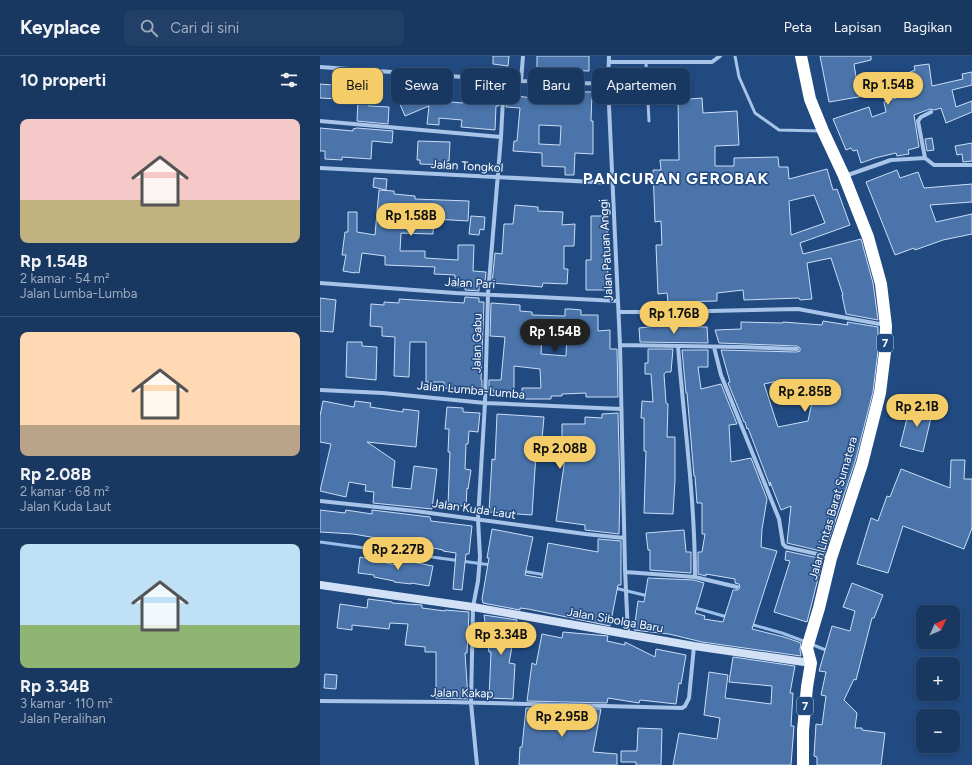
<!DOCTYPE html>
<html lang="id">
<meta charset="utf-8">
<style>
:root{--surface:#193861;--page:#223f67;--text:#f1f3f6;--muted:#9facbd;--line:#375276;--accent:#f4cd69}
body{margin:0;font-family:Figtree,sans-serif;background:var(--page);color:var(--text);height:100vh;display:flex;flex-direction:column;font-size:15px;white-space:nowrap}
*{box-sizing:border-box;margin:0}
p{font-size:13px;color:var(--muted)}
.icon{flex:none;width:22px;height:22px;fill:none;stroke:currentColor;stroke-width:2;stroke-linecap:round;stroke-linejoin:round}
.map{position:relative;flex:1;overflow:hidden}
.details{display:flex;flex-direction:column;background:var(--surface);width:320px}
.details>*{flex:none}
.banner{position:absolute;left:12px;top:12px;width:380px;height:36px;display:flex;gap:8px}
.needle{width:26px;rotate:46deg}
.tools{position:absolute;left:596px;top:549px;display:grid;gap:8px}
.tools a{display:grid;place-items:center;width:44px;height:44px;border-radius:8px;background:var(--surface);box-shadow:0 2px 6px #0003,0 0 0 1px var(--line);font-size:20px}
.price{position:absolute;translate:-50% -34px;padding:0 9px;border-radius:14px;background:var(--accent);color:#111;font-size:13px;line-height:26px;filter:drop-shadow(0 1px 2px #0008)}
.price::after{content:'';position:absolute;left:50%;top:24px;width:12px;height:9px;margin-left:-6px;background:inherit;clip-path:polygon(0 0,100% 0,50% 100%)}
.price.on{background:#222;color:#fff}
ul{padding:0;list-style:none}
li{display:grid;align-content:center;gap:8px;height:212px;padding:0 20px}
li+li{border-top:1px solid var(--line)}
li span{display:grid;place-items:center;height:124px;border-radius:8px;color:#555}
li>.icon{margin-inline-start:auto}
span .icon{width:72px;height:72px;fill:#fffc;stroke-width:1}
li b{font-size:17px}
h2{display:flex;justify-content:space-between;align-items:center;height:48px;padding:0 20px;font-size:17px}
.tag{padding:0 14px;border-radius:8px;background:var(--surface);box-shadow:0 2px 6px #0003,0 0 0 1px var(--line);font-size:14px;line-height:36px}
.tag.on{background:var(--accent);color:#111}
header{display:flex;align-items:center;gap:24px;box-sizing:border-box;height:56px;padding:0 20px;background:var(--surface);border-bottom:1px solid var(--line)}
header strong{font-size:19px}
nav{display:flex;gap:22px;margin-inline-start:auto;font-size:14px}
.search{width:280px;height:36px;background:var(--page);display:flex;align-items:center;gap:10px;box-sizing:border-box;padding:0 14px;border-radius:8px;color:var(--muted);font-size:15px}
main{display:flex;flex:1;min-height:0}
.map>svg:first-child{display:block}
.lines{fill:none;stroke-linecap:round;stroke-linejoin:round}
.stream{stroke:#9bbfe9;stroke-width:3}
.building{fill:#4a74aa;stroke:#cbdef6;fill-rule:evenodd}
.lane{stroke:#a8c4e8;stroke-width:3}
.street{stroke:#a8c4e8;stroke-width:4}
.secondary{stroke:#d2e1f6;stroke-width:8}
.highway{stroke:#fff;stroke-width:12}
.labels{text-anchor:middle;stroke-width:3;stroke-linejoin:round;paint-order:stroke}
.shield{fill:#214a81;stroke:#bcc9d9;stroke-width:1}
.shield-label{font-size:11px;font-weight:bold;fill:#fff}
.street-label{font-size:12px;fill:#fff;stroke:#214a81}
.district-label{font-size:16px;font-weight:bold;letter-spacing:1px;fill:#fff;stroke:#214a81}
</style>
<header>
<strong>Keyplace</strong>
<div class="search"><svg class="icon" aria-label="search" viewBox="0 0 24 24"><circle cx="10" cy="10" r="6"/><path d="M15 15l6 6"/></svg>Cari di sini</div>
<nav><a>Peta</a><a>Lapisan</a><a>Bagikan</a></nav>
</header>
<main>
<section class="details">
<h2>10 properti<svg class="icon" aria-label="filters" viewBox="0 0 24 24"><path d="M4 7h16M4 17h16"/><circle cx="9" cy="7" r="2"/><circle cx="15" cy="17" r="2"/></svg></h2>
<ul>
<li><span style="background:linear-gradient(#f6c9c9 65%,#c2b280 0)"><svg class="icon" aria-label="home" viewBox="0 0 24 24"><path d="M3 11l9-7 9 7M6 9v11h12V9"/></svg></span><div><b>Rp 1.54B</b><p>2 kamar · 54 m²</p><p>Jalan Lumba-Lumba</p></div></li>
<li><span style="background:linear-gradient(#ffd9b3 75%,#b9a48a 0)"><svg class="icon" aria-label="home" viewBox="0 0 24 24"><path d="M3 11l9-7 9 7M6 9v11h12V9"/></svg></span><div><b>Rp 2.08B</b><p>2 kamar · 68 m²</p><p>Jalan Kuda Laut</p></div></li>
<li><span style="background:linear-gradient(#bfe0f5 65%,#8fb573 0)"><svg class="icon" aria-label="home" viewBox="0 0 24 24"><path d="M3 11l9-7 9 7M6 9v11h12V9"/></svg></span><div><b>Rp 3.34B</b><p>3 kamar · 110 m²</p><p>Jalan Peralihan</p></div></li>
</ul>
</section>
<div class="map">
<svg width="652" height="709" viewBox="0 0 652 709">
<rect width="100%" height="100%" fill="#214a81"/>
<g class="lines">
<path class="stream" d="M0,486L171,509
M202,515L226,519
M295,532L328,540
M372,551L407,561
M430,568L462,577L486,586
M491,588L508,595"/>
</g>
<path class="building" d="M173,0H189L188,10L173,8Z
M217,0H269V15L217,13Z
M500,0H551V4L534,8L537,27L563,19L565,27L595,14L594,10L609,8L612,30L643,23L642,18L652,16V29L632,34L636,51L652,45V56L626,67L621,52L614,54L610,53L594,59L599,91L588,94L589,98L577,100L576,97L555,102L541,107L537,94L533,95L531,92L526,94L513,63L549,51L552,61L566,56L564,46L576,42L574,35L509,46Z
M0,28L13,29V28L28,29V31L50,32L49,50L69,51L68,68L37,65L38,44L0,42Z
M96,33L101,45L119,47V45L143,47V36L180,39L179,50H176L175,74L141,71L142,64L119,62V69L107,68L109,50L85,60L77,41Z
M222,35L272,36L271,65H273V98L255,97L254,119H245V111L222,110V97L193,95L194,85H197L200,52L186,51L187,39L222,43ZM219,69L241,70L240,89L219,88Z
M382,42L383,57L417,55L419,89L395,90V110H414V102L458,101L459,111H468L469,123L507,113L513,134L517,133L530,169L480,187L483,198L541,183L553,227L558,264L526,258L522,239H523L511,202L487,207L492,243L480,244L479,242L424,244L423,234L397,237V245L348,246L347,237L338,238L336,189H342L341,165L335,166L333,114H341L340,104H359L358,44ZM494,139L505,167L471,179L469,145Z
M0,72L33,75V73L37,72L73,75L72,87L52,85L51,103L22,101V104L5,103V95H0Z
M612,82L614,94L607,95L605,83Z
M98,85L130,86L129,105H126V109L100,108V104H97Z
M652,87V105L643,106L642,98L637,99L635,90Z
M577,114L580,122L598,116L604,132L652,128V146L610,149L616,166L652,158V178L623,184L595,194L594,192L575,199L546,126Z
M54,122L67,123L66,134L53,131Z
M59,134L74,135V138L95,140V143L149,145L148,165L114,163L113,178L81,177L80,195H105V202L138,204V189H154L153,215L166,216L165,226H159V235L145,234V231H135V219L114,218L115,211L65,209V200L42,197L39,217L35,216V217L23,215L26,199H22L25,176H28V156H37V176L55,179Z
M195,149L218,151V155L243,156L242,169L255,168L254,190H244V213H248L247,228L223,227L222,231L172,227L175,197L182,198L184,168H193Z
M151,160L165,161L164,174L160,173L159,179L149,178Z
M271,160H287L288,234H266V204H271Z
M145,241L159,242V246H164L161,324H162V334L124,332V326H106V286H90L89,321L74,320L75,281L62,280V271L50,270L51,248L64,249V246L79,247V243L144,247Z
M0,242L16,244L13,276L0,275Z
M171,247L200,249V255L212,256V259L245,260V253H251L261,254V259H278V275L290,274V293H297L298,341H266V337L242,338V340H231V343H202V332H221L220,313L194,310V340L174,339V334H169V324H181L185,281L170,280ZM222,278H247L246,300L221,298Z
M503,265L528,269L527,266L558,271V295L553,336L535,406L505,496L467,487L471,450L461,454L450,426V430L428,372L427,373L425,366H424L408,327L410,326L401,294L477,296L480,295V292L477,290L399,287L395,274L421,273V266L463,267V266L502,269ZM458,325L496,327L488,365L458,371L444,328Z
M336,270L387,271L388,287L320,286L319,272Z
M27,286H42V290L57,291L56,324L26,321Z
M328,293H353L351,316H346L344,318L346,347L348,348L347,381H355V424L353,458L324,457L326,395H324V362H321L322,345L333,346L331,318H325V307H328Z
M362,294H388V311H378L381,333L401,328L417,368L409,369L411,406L431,402L447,443L442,473L441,491L457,495L432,573L464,581L481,587L480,594L481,600L382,586L349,578L314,574L318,545L324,546L328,522L374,524L384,527L375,557L385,560L384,563L403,566L413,534H418L420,531L419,528L415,527V523L386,518V520L378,518V496H382L385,478H382V447H377L375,420H374L367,337H366Z
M3,345L34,351L35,345L51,347L50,351L83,356V353L99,355L96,391L47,386L75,405L72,431L91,433L94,410L117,413L112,453L53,447L54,436L45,435L46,429L29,426L26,441L0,435L11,388L0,386V360Z
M591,347L613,353L603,396L580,390Z
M127,351L143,352V356L160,357L158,376L149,375L148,388H146L145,413L151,414L148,433L147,432L146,450L128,449L130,396H128L129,373H125Z
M298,357L300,433L299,478L265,474V469L236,465L246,395L222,394V398H216L212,459L169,456L172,403L175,404L177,358L224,361L222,383H242V368H265V361L282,362V358Z
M631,404H645L644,423H652V472L644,493L583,470L568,517L537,508L551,462L558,465L567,440L570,441L581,413L630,432Z
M0,454L25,457L26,454L52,458V454L110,461L111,465L152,470L149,498H146L142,534L133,533L136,497L123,495V494L98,489L33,478L0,476Z
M172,473L213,481L205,519L222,522L228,487L278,496V483L301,485V529H298L290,570L208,553L200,552V554L163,547L162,543L169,502H167Z
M364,474L366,496H371V517L330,514V494H328L326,477Z
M466,495L503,503L487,566L454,556L470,505L465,504Z
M40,501L76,509L77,503L113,510L109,530L91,527V528L74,526V525L54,521V519L38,517Z
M532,527L563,539L554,562H552L536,624L534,623L524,644L537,657L535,672H542V674L565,677L561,709H497V701L494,700L496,668L502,669L506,640L501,639L506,616L499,615L512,570L530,575L535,555L523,551Z
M48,543L72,546V547L102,549V552L125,555V554L149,556L147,597H145L148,643L116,642V596H105V591L85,589L88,568L70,567L69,573L32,569V574L17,572L20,548L47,552Z
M164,559L197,564L189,607L195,608L193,643L169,642L171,596H169Z
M243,576L288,580L287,585L305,589V586L335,601L336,593L366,599L361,628L359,627L356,648L320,644L319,647L288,642L287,647L207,645L212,607L216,609L222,578L242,582Z
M413,601L475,610L470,637H473L471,670H474L471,709H353L359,677L397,683L400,662L384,659L389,616L408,619L405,642L451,648L452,630L409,626Z
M5,618L17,619L16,633L4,632Z
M206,652L281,653L273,696L297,698V709H199L200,691H202Z
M318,672L342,673L341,709H316V706H301V695H317Z"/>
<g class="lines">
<path class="lane" d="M415,0L419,21L435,57L459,74L501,75
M326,7L329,65"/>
<path class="street" d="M289,0L288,28L300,289L305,513L308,579
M289,6H392L400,0
M0,11L201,25L288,28
M201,25L203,0
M0,65L181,81
M605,102L598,65L601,61L611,56
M0,112L293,127
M525,120L571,104L605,102L614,109H652
M0,227L135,237L298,245
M299,256H347L478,253L565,269
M300,289L421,291L477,293
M358,290C364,367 375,443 375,521
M394,291L401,319L459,463L463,488L466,491L511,501
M0,334L63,337L165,347L301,353
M0,445L95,455L265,478L304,482
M305,516L375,521L417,531
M0,645L127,646L362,652L365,650L369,642L374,590
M157,709L151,647L153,551L158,525L160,501L158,463L165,347L168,238L181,81L184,24"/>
<path class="secondary" d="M0,529L153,551L374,590L491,607"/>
<path class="highway" d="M481,0L490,43L503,75L524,120L548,181L561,228L566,270L565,296L560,337L542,408L511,502L499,552L487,592L491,607L487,631L483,674V709"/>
</g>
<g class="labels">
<g class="shield">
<rect x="557" y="278" width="16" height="18" rx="3"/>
<rect x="477" y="641" width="16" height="18" rx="3"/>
</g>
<g class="shield-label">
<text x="565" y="291">7</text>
<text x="485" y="654">7</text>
</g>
<g class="street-label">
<text transform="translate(147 110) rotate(3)" y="4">Jalan Tongkol</text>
<text transform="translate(286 194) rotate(-93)" y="4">Jalan Patuan Anggi</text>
<text transform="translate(150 227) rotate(3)" y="4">Jalan Pari</text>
<text transform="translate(157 287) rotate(-89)" y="4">Jalan Gabu</text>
<text transform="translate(151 334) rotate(5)" y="4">Jalan Lumba-Lumba</text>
<text transform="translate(513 452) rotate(-74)" y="4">Jalan Lintas Barat Sumatera</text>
<text transform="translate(154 453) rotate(8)" y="4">Jalan Kuda Laut</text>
<text transform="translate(295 564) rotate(10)" y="4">Jalan Sibolga Baru</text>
<text transform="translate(142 637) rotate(1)" y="4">Jalan Kakap</text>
</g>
<g class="district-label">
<text x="356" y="128">PANCURAN GEROBAK</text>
</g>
</g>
</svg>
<div class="tools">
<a><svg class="needle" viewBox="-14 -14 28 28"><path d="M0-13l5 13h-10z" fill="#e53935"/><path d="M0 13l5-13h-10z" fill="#9facbd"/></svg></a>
<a>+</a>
<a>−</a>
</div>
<b class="price" style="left:568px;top:50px">Rp 1.54B</b>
<b class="price" style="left:91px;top:181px">Rp 1.58B</b>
<b class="price" style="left:354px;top:279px">Rp 1.76B</b>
<b class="price on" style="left:235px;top:297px">Rp 1.54B</b>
<b class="price" style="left:485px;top:357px">Rp 2.85B</b>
<b class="price" style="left:597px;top:372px">Rp 2.1B</b>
<b class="price" style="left:240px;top:414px">Rp 2.08B</b>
<b class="price" style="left:78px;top:515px">Rp 2.27B</b>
<b class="price" style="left:181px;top:600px">Rp 3.34B</b>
<b class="price" style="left:242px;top:682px">Rp 2.95B</b>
<div class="banner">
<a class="tag on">Beli</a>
<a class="tag">Sewa</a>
<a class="tag">Filter</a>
<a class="tag">Baru</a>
<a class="tag">Apartemen</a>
</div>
</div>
</main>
